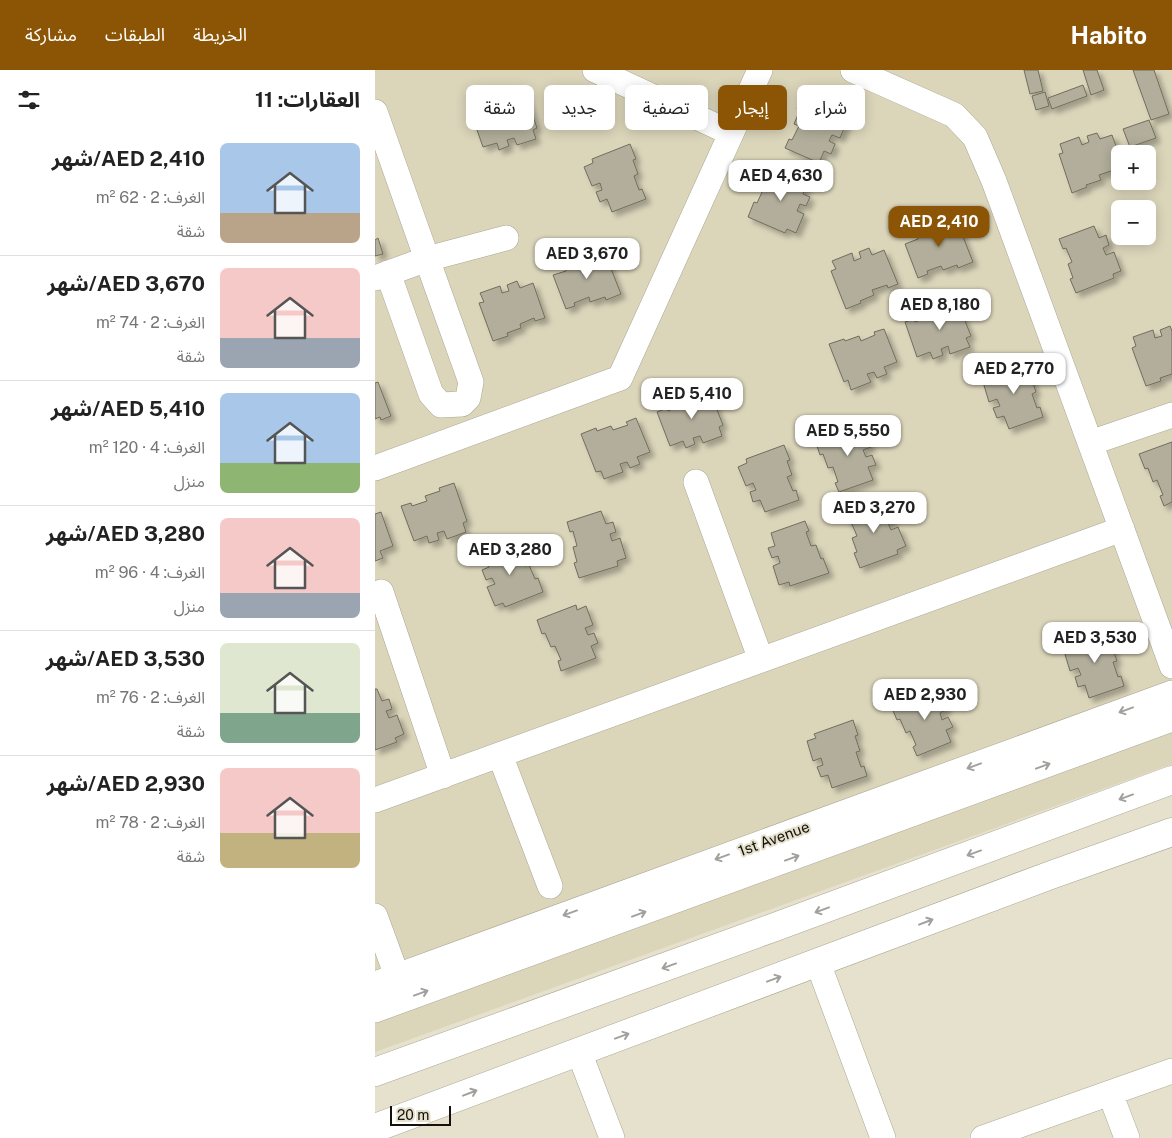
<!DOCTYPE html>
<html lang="ar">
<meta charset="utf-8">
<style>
:root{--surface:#fff;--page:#f6f6f6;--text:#222;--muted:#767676;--line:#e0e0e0;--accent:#8b5505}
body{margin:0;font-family:"Public Sans","Noto Sans Arabic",sans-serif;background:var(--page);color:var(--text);direction:rtl;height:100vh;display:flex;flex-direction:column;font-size:19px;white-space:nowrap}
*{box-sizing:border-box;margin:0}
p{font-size:16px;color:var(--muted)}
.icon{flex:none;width:28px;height:28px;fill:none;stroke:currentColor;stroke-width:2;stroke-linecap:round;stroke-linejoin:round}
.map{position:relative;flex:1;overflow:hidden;direction:ltr}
.sheet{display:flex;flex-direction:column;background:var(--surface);width:375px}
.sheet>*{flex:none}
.banner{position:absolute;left:15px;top:15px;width:475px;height:45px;direction:rtl;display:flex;gap:10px}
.controls{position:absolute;left:736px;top:75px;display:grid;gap:10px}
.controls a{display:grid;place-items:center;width:45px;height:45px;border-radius:8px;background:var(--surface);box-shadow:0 2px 12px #0003;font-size:25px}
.scale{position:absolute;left:15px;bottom:12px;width:61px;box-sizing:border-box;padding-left:5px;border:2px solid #13110a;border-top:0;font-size:14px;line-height:18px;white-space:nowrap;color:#13110a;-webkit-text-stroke:4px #e5e1cd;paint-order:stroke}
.price{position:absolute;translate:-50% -42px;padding:0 11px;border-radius:10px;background:#fff;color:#222;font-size:16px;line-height:32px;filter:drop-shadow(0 1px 2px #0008)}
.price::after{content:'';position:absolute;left:50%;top:30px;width:15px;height:11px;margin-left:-8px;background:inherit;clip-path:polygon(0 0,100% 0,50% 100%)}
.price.active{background:var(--accent);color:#fff}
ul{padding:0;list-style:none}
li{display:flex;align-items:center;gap:15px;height:125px;padding:0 15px}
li+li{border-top:1px solid var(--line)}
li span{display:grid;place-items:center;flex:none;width:140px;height:100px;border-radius:8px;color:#555}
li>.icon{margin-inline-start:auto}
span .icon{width:60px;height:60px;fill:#fffc;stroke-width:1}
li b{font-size:21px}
h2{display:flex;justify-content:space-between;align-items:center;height:60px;padding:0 15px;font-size:21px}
.chip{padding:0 18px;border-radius:8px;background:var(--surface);box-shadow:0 2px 12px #0003;font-size:18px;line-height:45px}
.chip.active{background:var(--accent);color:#fff}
header{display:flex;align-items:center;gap:30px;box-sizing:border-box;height:70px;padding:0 25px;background:var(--accent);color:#fff}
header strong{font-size:24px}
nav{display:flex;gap:28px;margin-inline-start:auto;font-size:18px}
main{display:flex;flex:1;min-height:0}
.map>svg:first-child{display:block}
.built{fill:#dbd5ba;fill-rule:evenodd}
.building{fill:#b2ae9b;stroke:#716d5c;filter:url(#shadow)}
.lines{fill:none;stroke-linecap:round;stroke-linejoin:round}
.minor-casing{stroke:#aba794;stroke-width:26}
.major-casing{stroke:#aba794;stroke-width:29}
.minor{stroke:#fff;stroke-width:25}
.major{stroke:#fff;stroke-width:28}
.oneway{stroke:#a1a09d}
.labels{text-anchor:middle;stroke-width:4;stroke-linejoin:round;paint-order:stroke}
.street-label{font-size:15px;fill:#13110a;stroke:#e5e1cd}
</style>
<header>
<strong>Habito</strong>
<nav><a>الخريطة</a><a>الطبقات</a><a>مشاركة</a></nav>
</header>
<main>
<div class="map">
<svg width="797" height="1068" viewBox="0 0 797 1068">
<defs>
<filter id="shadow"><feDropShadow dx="4.5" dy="4.5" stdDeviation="2.5" flood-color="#0004"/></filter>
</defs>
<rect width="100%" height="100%" fill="#e5e1cd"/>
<path class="built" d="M0,0H797V694L0,982ZM745,84H772V111H745ZM745,139H772V166H745Z"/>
<path class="building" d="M649,0H663L668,21L655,24Z
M708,0H722L729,20L716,25Z
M758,0H779L794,44L776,50Z
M708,15L712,26L677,39L673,28Z
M149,20L162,58L158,60L161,69L142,75L139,68L132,70L134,76L124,80L122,73L108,77L96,43L106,39L107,42L122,38L120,32L135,28L134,25Z
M670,22L674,36L661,40L657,26Z
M429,24L466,41L464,45L473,49L465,68L457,65L454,71L460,74L456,84L449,81L444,93L410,78L414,69L417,70L424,56L419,54L425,40L422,39Z
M774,50L781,68L755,77L748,59Z
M722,63L725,69L737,65L745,87V101L740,103L739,100L724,105L726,110L711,115L712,117L697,123L684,84L688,83L685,74L704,67L707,75L714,72L712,66Z
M255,74L261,89L258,90L263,104L259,106L264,120L267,119L271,129L237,142L232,129L225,132L221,122L227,120L225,113L217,116L209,97L218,93L217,89Z
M400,97L433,111L428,124L435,127L431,136L425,134L422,141L429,144L421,163L412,159L410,163L373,147L379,132L382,133L388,120L392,122L399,107L396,106Z
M575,147L579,155L583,154L598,192L583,198L582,195L568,200L566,196L552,201L553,204L543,208L530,174L543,169L540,162L550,159L552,164L559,162L556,154Z
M719,156L724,168L731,165L734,175L728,178L731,185L739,182L746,201L738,204L739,208L701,223L695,209L698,208L693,194L697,192L691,178L688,179L684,169Z
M3,168L8,184L0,186V170Z
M494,178L497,185L509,180L523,214L513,218L512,215L497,220L499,225L485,231L486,233L471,239L456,201L461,199L457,191L477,183L479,191L486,188L484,182Z
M224,179L227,188L231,186L246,224L231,230L230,227L215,232L214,227L199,233L200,236L191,239L178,205L191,201L188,194L198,190L200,196L207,194L204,186Z
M142,211L145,218L158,213L170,248L160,251L159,248L145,254L146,258L132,263L133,266L118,271L104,233L109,232L105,223L125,216L127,223L134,221L132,215Z
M581,228L596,266L591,268L595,277L575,284L573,276L566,279L568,285L558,289L555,282L542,287L530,252L539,249L540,252L555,246L553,242L567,236L566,233Z
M795,256L797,261V304L785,308L786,311L771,316L757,278L761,276L758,267L778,260L780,268L787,266L785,260Z
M509,259L522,292L509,297L512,304L502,308L499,302L492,304L496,312L476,320L473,310L469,312L454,274L469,269L470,271L484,266L486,271L500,265L499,262Z
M654,292L659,307H656L661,322L657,324L662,338L665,337L668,347L634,359L629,346L622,348L618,338L625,336L622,329L614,332L608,312L616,309L615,305Z
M3,312L16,346L6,350L5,347L0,349V313Z
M333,317L348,355L344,357L347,366L328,373L325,366L318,368L320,374L311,378L308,371L295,376L282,342L292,338L293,341L307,335L306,331L320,325L319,323Z
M261,348L275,382L262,387L265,394L255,398L252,392L245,394L248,402L229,409L226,401L221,402L206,364L221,358L222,361L236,356L238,360L253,355L251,352Z
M479,357L480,361L489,358L496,377L488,380L491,387L497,385L501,395L493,397L498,410L464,422L460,413L463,412L458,397L453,398L448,384L445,385L440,370Z
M797,372V432L789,436L785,426L788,425L782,410L778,412L773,398L770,399L764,384Z
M409,375L415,390L412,391L417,405L412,407L418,421L421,420L424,430L390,442L385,430L378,432L375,422L381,420L378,413L371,416L363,397L372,393L371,389Z
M79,413L92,451L88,453L91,462L72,469L69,461L62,463L64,470L54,473L52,466L39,471L26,436L36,433L37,436L52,431L50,426L65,421L64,418Z
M504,430L509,443L515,441L519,451L513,453L516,460L523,457L531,476L522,480L523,484L485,498L479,483L482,482L477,468L482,466L476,452L473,453L470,443Z
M226,441L231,454L238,452L241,462L235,464L237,471L245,468L251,488L242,491L243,496L204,508L199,493L202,492L198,477L202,476L198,461L195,462L192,452Z
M6,442L18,476L5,481L8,488L0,491V444Z
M430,451L434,461L431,462L436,476L441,475L446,489L448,488L454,503L415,516L414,512L404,515L398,496L405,493L403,486L397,488L393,478L400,476L396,463Z
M143,471L147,481L144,482L150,496L154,495L160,509L163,508L168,522L130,537L128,533L120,536L112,517L120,514L117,508L111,510L107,500L114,497L109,484Z
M201,535L202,540L211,536L218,555L210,558L213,565L219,563L223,573L216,576L221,588L186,601L183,591L186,590L180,576L176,577L170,563L167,564L162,550Z
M735,560L740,576L737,577L742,591L738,592L743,607L746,606L749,616L714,628L710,615L703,617L700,607L706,605L703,598L695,601L689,581L698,578L696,574Z
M0,619H2L7,631L14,629L17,639L11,641L14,648L22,645L29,664L20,668L22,672L0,680Z
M554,620L556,624L564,620L572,639L565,643L567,650L573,647L578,657L571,660L576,672L542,686L538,677L541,675L535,661L531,663L525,649L522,650L516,636Z
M478,650L483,665L480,666L485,681L481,682L486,697L489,696L492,706L457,718L453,705L446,707L442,697L448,695L446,688L438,691L432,671L441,668L439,664Z"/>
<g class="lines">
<g class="minor-casing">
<path id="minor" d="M220,0L356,63
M478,0L579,45L600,67L619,111L797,596
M0,42L52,189L0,208
M13,203L56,324L66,335L87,334L93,328L96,312L52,189L131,168
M715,373L797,345
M0,398L245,308L385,0
M321,412L386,590
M6,522L68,706
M125,685L175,816
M0,730L747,459
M0,846L22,906
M443,893L508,1068
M0,914L797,623
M0,940L797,649
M204,982L237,1068
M735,1023L752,1068
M608,1068L797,1001"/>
</g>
<g class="major-casing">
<path id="major" d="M0,1002L400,857L797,710
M0,1058L676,805L797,762"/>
</g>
<use href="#minor" class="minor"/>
<use href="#major" class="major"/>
</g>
<defs><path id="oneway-shaft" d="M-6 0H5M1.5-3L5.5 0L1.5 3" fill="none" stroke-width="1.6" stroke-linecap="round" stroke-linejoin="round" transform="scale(1.25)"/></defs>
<g class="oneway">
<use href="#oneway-shaft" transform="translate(751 640) rotate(160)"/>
<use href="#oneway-shaft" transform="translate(599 696) rotate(160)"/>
<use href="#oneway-shaft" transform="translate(668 696) rotate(-20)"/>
<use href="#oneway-shaft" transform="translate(751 727) rotate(160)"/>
<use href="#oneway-shaft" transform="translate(599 783) rotate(160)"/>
<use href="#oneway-shaft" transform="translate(347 787) rotate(160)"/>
<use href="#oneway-shaft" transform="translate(417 788) rotate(-20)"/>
<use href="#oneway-shaft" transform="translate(447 840) rotate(160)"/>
<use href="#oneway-shaft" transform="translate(195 843) rotate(160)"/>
<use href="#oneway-shaft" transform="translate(264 844) rotate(-20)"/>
<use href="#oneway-shaft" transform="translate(551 852) rotate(-21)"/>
<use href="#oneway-shaft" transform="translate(294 896) rotate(160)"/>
<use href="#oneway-shaft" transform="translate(399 909) rotate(-20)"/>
<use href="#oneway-shaft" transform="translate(46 923) rotate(-20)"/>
<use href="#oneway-shaft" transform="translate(247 966) rotate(-20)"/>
<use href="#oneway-shaft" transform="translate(95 1023) rotate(-21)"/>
</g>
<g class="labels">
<g class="street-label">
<text transform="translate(399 769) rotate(-20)" y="5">1st Avenue</text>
</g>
</g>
</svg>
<div class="controls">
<a>+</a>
<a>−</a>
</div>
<div class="scale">20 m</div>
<b class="price" style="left:406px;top:132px">AED 4,630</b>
<b class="price active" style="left:564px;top:178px">AED 2,410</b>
<b class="price" style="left:212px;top:210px">AED 3,670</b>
<b class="price" style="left:565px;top:261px">AED 8,180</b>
<b class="price" style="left:639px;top:325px">AED 2,770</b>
<b class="price" style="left:317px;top:350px">AED 5,410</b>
<b class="price" style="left:473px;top:387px">AED 5,550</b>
<b class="price" style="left:499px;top:464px">AED 3,270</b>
<b class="price" style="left:135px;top:506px">AED 3,280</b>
<b class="price" style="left:720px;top:594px">AED 3,530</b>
<b class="price" style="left:550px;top:651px">AED 2,930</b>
<div class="banner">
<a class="chip">شراء</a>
<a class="chip active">إيجار</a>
<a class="chip">تصفية</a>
<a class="chip">جديد</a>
<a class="chip">شقة</a>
</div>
</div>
<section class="sheet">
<h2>العقارات: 11<svg class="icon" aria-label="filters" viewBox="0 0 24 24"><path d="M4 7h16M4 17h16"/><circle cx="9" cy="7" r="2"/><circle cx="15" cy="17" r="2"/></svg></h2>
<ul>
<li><span style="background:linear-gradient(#a9c7e8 70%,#b9a48a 0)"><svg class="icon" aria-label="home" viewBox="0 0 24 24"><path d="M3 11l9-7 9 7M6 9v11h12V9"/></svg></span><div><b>AED 2,410/شهر</b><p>الغرف: 2 · 62 m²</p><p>شقة</p></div></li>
<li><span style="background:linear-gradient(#f6c9c9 70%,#9aa5b1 0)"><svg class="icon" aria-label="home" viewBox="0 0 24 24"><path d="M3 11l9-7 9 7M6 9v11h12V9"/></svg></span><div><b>AED 3,670/شهر</b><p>الغرف: 2 · 74 m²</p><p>شقة</p></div></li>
<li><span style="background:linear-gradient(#a9c7e8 70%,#8fb573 0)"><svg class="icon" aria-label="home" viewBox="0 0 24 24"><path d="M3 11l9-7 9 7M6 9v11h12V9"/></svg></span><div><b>AED 5,410/شهر</b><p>الغرف: 4 · 120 m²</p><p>منزل</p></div></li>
<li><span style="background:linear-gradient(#f6c9c9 75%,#9aa5b1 0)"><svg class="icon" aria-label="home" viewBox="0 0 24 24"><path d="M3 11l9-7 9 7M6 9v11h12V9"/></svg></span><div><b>AED 3,280/شهر</b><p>الغرف: 4 · 96 m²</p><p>منزل</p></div></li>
<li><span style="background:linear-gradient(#dfe7d0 70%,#7fa58c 0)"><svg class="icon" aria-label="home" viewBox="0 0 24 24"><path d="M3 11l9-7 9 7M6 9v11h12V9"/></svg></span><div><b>AED 3,530/شهر</b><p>الغرف: 2 · 76 m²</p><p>شقة</p></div></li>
<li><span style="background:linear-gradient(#f6c9c9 65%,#c2b280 0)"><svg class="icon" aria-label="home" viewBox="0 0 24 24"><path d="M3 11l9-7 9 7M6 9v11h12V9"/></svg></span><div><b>AED 2,930/شهر</b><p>الغرف: 2 · 78 m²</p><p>شقة</p></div></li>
</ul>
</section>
</main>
